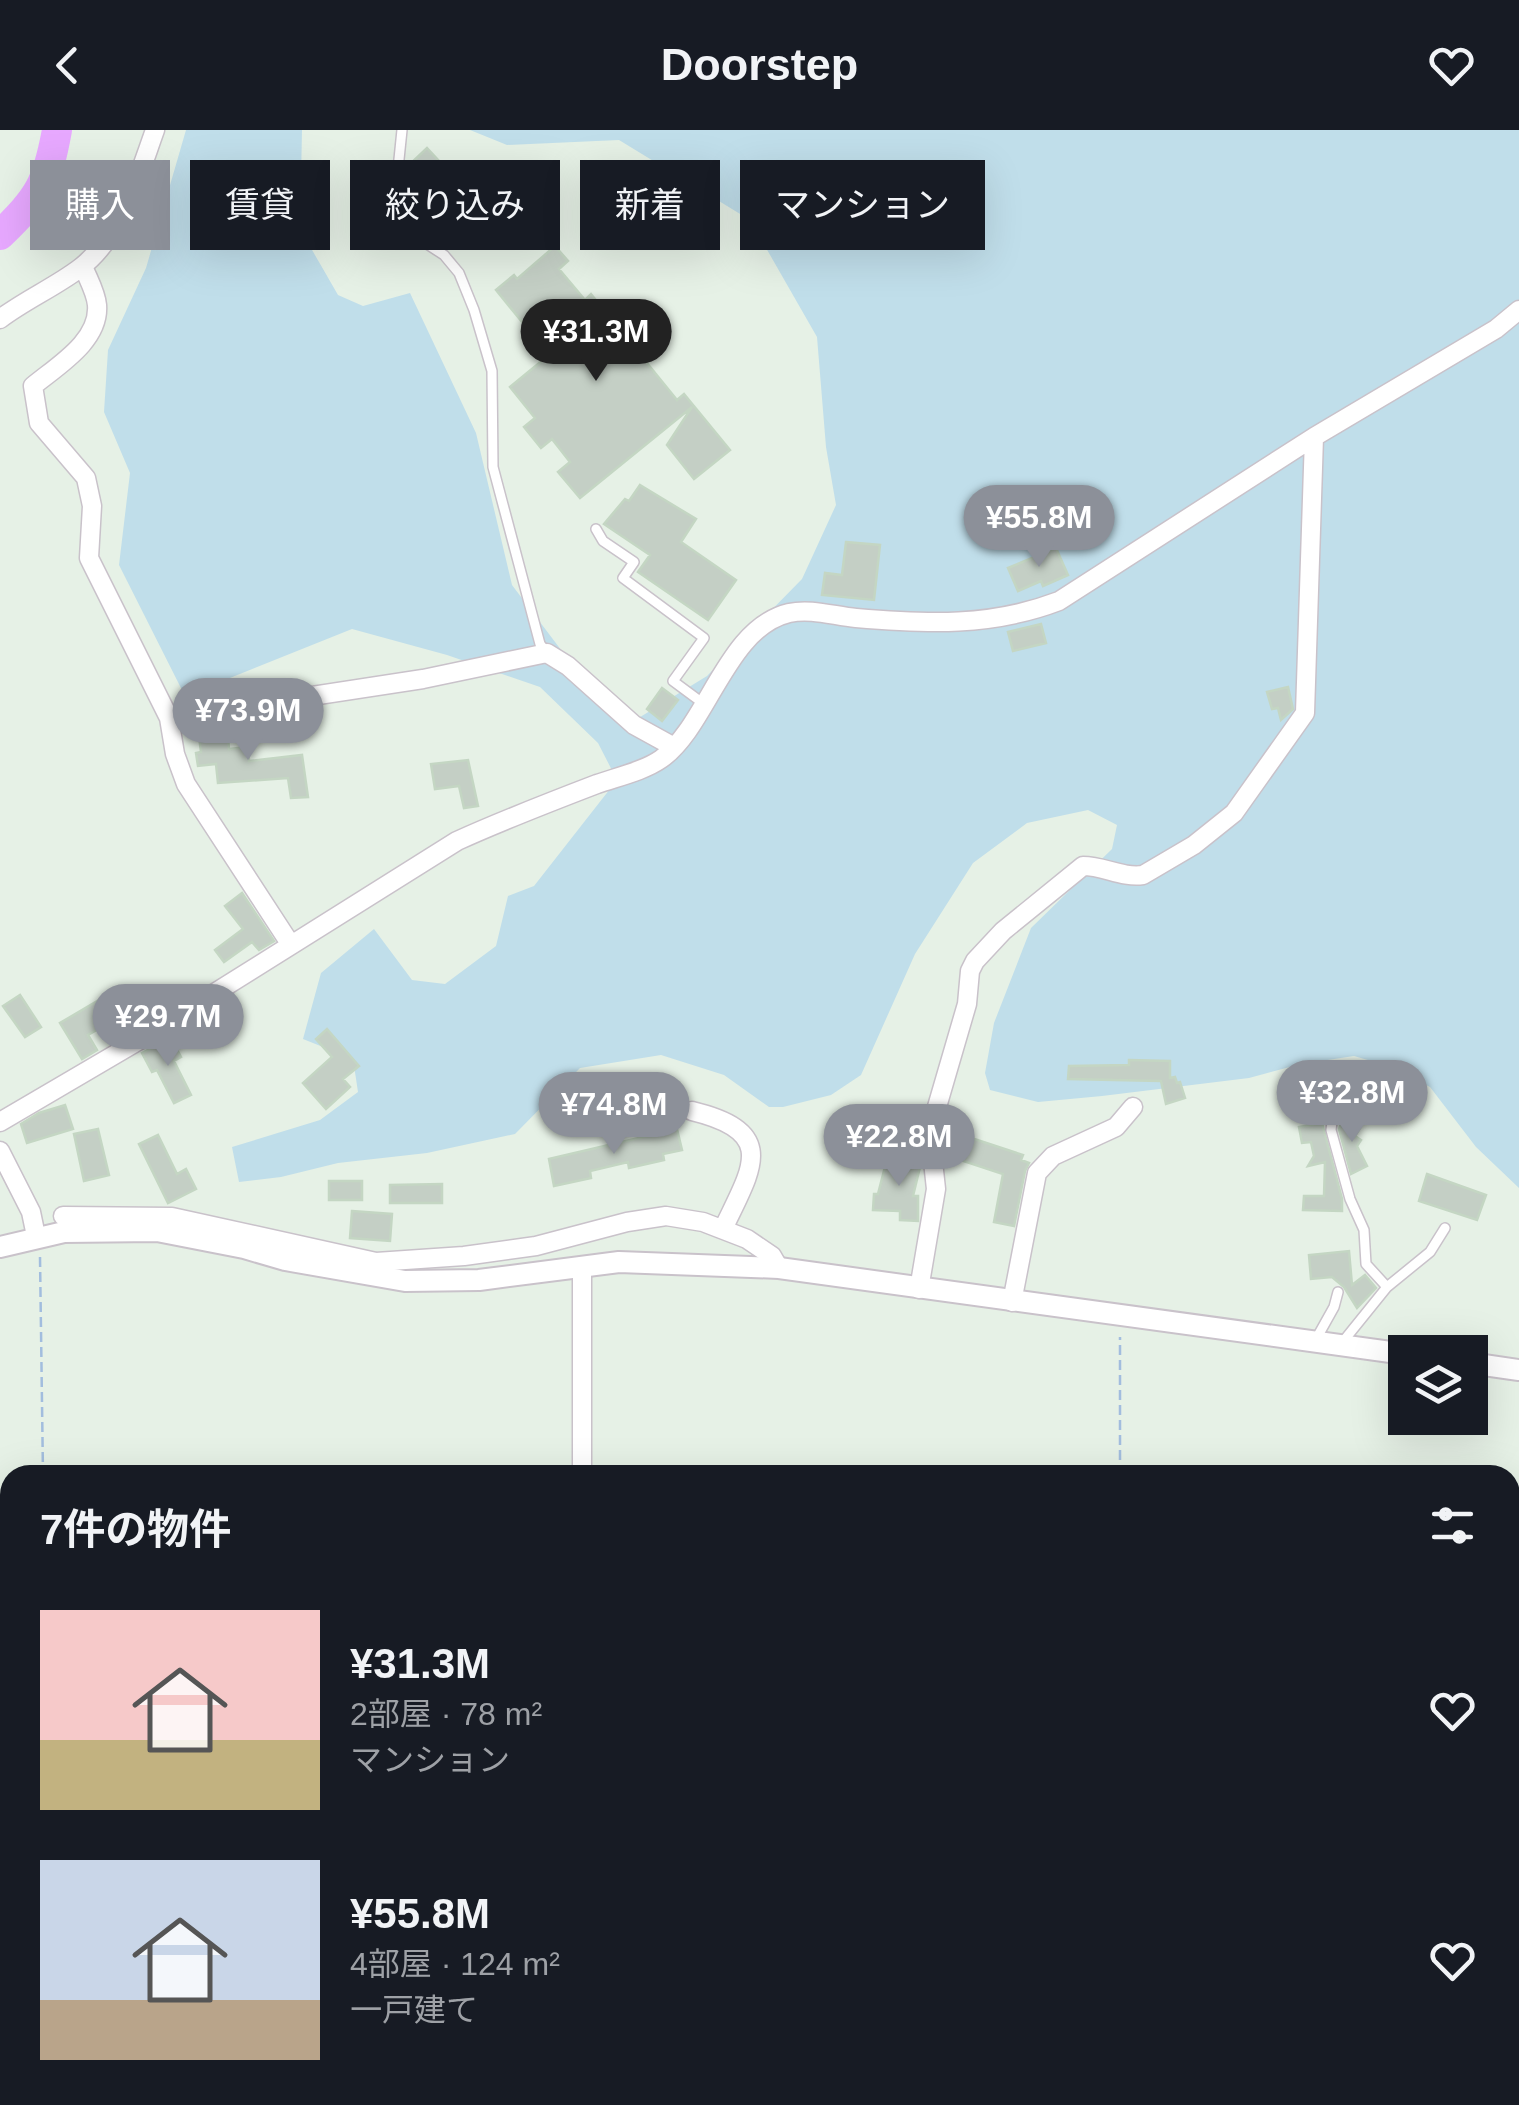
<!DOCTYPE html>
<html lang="ja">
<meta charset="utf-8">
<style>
:root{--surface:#171b24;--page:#20242c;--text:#f1f3f6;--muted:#9ea1a6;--accent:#8c9099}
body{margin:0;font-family:Helvetica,"Noto Sans JP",sans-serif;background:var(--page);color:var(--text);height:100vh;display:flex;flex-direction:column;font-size:38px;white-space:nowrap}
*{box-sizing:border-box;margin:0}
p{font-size:32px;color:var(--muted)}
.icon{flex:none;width:55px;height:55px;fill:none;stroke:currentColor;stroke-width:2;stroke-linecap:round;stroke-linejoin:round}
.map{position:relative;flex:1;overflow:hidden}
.details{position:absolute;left:0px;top:1335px;width:1520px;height:640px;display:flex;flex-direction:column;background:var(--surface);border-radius:30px 30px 0 0;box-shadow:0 10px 40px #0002}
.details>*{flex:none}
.guide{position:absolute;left:30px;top:30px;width:1000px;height:90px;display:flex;gap:20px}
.fabs{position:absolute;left:1388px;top:1205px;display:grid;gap:20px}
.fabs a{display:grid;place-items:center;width:100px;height:100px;border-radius:0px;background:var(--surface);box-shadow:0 10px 40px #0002;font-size:50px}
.price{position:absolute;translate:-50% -85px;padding:0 22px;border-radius:35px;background:var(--accent);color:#fff;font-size:32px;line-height:65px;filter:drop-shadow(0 2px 5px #0008)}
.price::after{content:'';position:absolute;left:50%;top:60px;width:30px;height:22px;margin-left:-15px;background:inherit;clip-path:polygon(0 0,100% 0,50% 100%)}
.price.selected{background:#222;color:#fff}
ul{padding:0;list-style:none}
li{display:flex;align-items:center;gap:30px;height:250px;padding:0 40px}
li span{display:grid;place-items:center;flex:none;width:280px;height:200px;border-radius:0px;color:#555}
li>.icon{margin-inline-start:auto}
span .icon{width:120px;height:120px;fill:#fffc;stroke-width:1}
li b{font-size:42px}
h2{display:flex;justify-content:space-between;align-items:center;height:120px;padding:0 40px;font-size:42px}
.pill{padding:0 35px;border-radius:0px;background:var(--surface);box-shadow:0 10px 40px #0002;font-size:35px;line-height:90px}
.pill.selected{background:var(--accent);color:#fff}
header{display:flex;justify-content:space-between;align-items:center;height:130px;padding:0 40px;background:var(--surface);font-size:45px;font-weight:700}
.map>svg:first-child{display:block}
.green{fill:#c0deea}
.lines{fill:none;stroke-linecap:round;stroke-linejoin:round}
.river{stroke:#e7a8ff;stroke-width:30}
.building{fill:#c4cfc5;stroke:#c4d6c3;stroke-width:2.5}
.service-casing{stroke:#c9c2ca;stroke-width:12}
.minor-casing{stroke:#c9c2ca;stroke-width:21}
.tertiary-casing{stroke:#c9c2ca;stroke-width:24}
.path{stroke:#a2bdde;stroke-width:2.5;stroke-dasharray:10 5;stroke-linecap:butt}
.service{stroke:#fff;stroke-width:9}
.minor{stroke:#fff;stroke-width:18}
.tertiary{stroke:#fff;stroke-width:20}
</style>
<header><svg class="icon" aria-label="back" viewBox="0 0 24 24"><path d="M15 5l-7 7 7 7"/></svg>Doorstep<svg class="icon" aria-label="heart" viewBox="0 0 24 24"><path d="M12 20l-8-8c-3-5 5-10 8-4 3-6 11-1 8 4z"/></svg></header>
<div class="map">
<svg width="1519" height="1975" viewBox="0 0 1519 1975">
<rect width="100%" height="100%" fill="#e6f1e6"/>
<path class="green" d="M186,0H302L300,99L338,165L363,176L410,163L476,303L512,455L586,553L632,592L707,546L802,449L836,375L826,317L817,207L750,90L619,10L507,15L470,0H1519V1058L1476,1017L1430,957L1392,937L1354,926L1301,934L1249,948L1102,966L1038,972L990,960L985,943L994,893L1031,798L1112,719L1117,695L1088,680L1027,693L973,733L915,824L861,945L831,965L783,977H769L724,945L661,925L580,938L515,1004L427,1023L338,1033L281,1047L239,1052L232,1017L320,990L358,962L353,929L303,909L321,843L374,799L412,850L445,854L496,816L508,766L534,756L617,650L598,613L540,557L447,525L352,499L185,566L119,435L130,343L104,282L108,220L146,138Z"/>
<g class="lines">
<path class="river" d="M0,105C39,67 47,55 57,0"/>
</g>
<path class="building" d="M427,18L439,31L431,39L456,68L441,82L404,45L406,38Z
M555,116L568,131L559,139L585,170L591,164L677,270L684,264L730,320L694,349L667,315L692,277L580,368L558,342L570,332L552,309L541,318L524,297L535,288L510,257L549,225L496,160L514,145L517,149Z
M640,355L696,389L681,412L736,450L708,490L638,442L650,425L604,394L625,369L629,371Z
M846,412L880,415L874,470L822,465L825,443L842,445Z
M1056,418L1068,445L1043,456L1041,451L1018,461L1008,438Z
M1041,494L1046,513L1013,521L1008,502Z
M1288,557L1293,579L1281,590L1278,578L1272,579L1267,562Z
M662,558L678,570L662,591L647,579Z
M227,595L229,619L248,617L249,631L302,625L308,667L291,668L288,648L218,653L216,634L198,636L196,623L201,622L198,598Z
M468,630L478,676L464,678L459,656L435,659L431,634Z
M242,763L274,811L259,820L252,812L224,832L215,820L243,799L225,776Z
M116,860L138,896L123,906L114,890L88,905L97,920L82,929L60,893Z
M20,865L41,897L25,907L3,876Z
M327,899L359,936L343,949L350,957L326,979L303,953L332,927L316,909Z
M171,908L181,927L174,931L191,965L174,973L157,940L152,942L142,923Z
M1129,930L1170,931V948L1175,947L1177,953L1180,952L1185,968L1166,974L1161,951L1068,949L1069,936L1129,935Z
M65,975L73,999L27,1013L21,994L39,983Z
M1345,984L1360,998L1355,1006L1361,1010L1357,1016L1367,1036L1351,1044L1339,999Z
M1322,993L1342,1069V1081L1303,1080L1304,1066H1324L1325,1032L1308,1036L1314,1026L1311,1012L1302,1013L1299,997Z
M98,999L109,1045L84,1051L74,1004Z
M677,999L682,1020L663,1024L664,1030L629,1038L628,1032L590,1041L591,1048L554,1056L549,1029Z
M950,1001L1023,1025L1021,1030L1029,1033L1025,1041L1014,1096L994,1092L1003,1044L945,1025Z
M158,1005L177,1044L186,1039L196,1059L168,1073L139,1014Z
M888,1025L921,1033L913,1066H918V1091L900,1090V1081L873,1080L874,1064H878Z
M1427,1044L1486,1065L1477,1090L1419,1071Z
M329,1051H362V1070H329Z
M442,1054V1073H390V1055Z
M352,1081L392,1084L390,1111L350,1108Z
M1349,1121L1352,1155L1365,1145L1376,1158L1357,1178L1344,1157L1332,1147L1311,1149L1309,1125Z"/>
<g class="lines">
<g class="service-casing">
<path id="service" d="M402,0L398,39L382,73L390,90L444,125L459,143L474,180L492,241L493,337L540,514L547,523
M596,399L603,411L634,432L623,448L704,508L673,551L704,574
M1330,947L1335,967L1331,1000L1350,1069L1364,1100L1366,1134L1387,1157
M1315,1211L1334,1177L1338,1162
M1341,1214L1387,1157L1430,1122L1445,1098"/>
</g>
<g class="minor-casing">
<path id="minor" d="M83,136C87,147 96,162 97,175C100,211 57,236 33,256L39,293L86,348L92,376L89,428L169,588L175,624L186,654L291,815
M0,189C25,170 55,157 80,138C122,106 138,47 155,0
M169,588L423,549L547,523L568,536L634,595L674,617
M692,981C779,1002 752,1038 723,1099
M0,992L138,911L457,711C503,690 550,672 597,654C617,647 644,641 661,629C708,596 726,498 789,483C811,478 834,486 856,488C927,494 991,497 1059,471L1314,307L1496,199L1519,180
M0,1021L31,1082L36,1106
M63,1086L172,1087L376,1132L464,1126L536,1116L627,1092L666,1086L703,1092L747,1109L772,1126L779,1138
M582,1137V1345
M919,1159L936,1059L931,1013L932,994L967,874L970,841L975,831L1003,801L1083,736C1104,736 1122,748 1143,745L1194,715L1234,683L1305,583L1314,307
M1012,1172L1037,1043L1053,1026L1116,997L1133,977"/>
</g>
<g class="tertiary-casing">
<path id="tertiary" d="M0,1117L64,1102L157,1101L244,1118L285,1130L405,1151L479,1150L619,1132L779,1138L1405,1224
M1470,1233L1519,1240"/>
</g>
<path class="path" d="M40,1127L43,1345
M1120,1345V1207
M1510,1476H1519
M0,1493L10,1492
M0,1847L10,1854
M0,1913L10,1920
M65,1965L77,1975
M132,1965L147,1975
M586,1965V1975
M1125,1965V1975
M1504,1975L1519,1972"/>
<use href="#service" class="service"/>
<use href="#minor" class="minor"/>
<use href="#tertiary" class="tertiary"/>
</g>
</svg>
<div class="fabs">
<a><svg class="icon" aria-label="layers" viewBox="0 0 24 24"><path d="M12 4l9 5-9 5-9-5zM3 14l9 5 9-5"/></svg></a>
</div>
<b class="price selected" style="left:596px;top:254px">¥31.3M</b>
<b class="price" style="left:1039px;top:440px">¥55.8M</b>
<b class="price" style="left:248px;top:633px">¥73.9M</b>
<b class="price" style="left:168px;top:939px">¥29.7M</b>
<b class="price" style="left:1352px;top:1015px">¥32.8M</b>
<b class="price" style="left:614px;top:1027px">¥74.8M</b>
<b class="price" style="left:899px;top:1059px">¥22.8M</b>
<div class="guide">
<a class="pill selected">購入</a>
<a class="pill">賃貸</a>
<a class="pill">絞り込み</a>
<a class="pill">新着</a>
<a class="pill">マンション</a>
</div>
<section class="details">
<h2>7件の物件<svg class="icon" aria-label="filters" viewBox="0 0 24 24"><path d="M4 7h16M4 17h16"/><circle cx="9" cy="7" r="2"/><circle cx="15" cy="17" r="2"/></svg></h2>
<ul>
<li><span style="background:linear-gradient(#f6c9c9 65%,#c2b280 0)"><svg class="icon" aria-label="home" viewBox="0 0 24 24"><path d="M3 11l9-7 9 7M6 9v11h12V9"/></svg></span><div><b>¥31.3M</b><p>2部屋 · 78 m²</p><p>マンション</p></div><svg class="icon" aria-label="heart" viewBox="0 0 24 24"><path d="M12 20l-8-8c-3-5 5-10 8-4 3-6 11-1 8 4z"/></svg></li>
<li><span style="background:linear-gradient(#c9d6e8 70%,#b9a48a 0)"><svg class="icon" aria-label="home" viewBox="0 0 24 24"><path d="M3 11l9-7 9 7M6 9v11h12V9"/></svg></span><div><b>¥55.8M</b><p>4部屋 · 124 m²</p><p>一戸建て</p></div><svg class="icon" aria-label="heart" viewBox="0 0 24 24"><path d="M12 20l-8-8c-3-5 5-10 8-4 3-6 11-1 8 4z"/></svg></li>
</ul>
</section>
</div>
